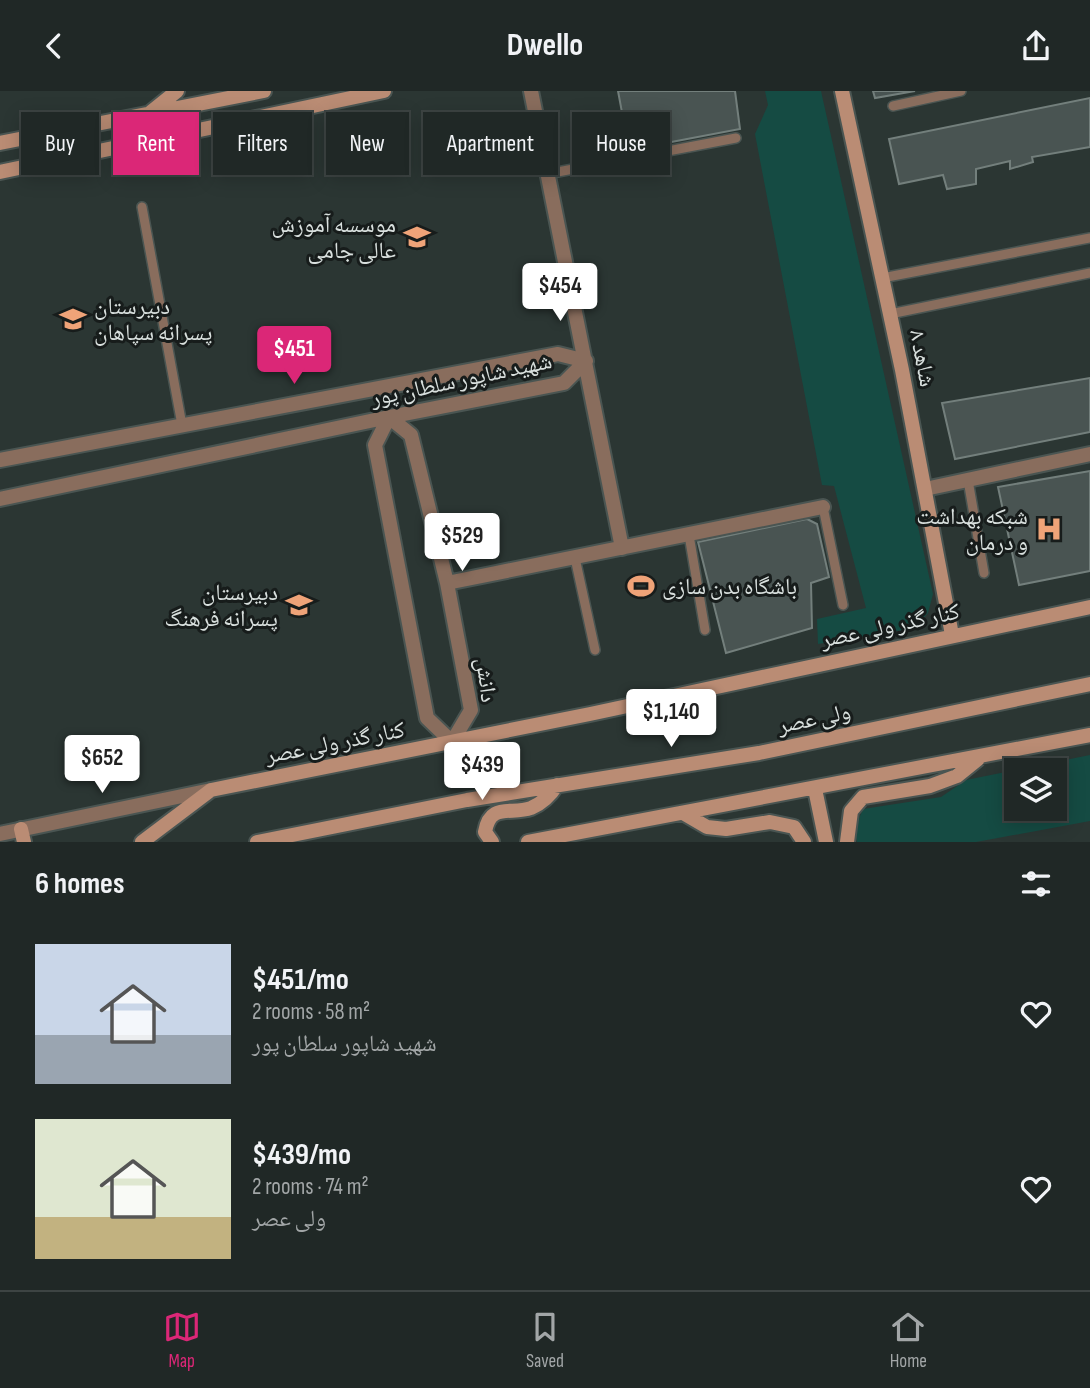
<!DOCTYPE html>
<meta charset="utf-8">
<style>
:root{--surface:#202826;--page:#28302e;--text:#f1f3f6;--muted:#a2a6a7;--line:#3d4443;--accent:#db2777}
body{margin:0;font-family:"Sofia Sans Condensed","Noto Naskh Arabic",sans-serif;background:var(--page);color:var(--text);height:100vh;display:flex;flex-direction:column;font-size:26px;white-space:nowrap}
*{box-sizing:border-box;margin:0}
p{font-size:23px;color:var(--muted)}
.icon{flex:none;width:38px;height:38px;fill:none;stroke:currentColor;stroke-width:2;stroke-linecap:round;stroke-linejoin:round}
.map{position:relative;height:751px;overflow:hidden}
.panel{display:flex;flex-direction:column;background:var(--surface);flex:1}
.panel>*{flex:none}
.guide{position:absolute;left:21px;top:21px;width:700px;height:63px;display:flex;gap:14px}
.fabs{position:absolute;left:1004px;top:667px;display:grid;gap:14px}
.fabs a{display:grid;place-items:center;width:63px;height:63px;border-radius:0px;background:var(--surface);box-shadow:0 4px 18px #0003,0 0 0 2px var(--line);font-size:35px}
.price{position:absolute;translate:-50% -60px;padding:0 16px;border-radius:7px;background:#fff;color:#222;font-size:23px;line-height:46px;filter:drop-shadow(0 2px 4px #0008)}
.price::after{content:'';position:absolute;left:50%;top:42px;width:21px;height:16px;margin-left:-10px;background:inherit;clip-path:polygon(0 0,100% 0,50% 100%)}
.price.on{background:var(--accent);color:#fff}
ul{padding:0;list-style:none}
li{display:flex;align-items:center;gap:21px;height:175px;padding:0 35px}
li span{display:grid;place-items:center;flex:none;width:196px;height:140px;border-radius:0px;color:#555}
li>.icon{margin-inline-start:auto}
span .icon{width:84px;height:84px;fill:#fffc;stroke-width:1}
li b{font-size:30px}
h2{display:flex;justify-content:space-between;align-items:center;height:84px;padding:0 35px;font-size:30px}
.tag{padding:0 24px;border-radius:0px;background:var(--surface);box-shadow:0 4px 18px #0003,0 0 0 2px var(--line);font-size:24px;line-height:63px}
.tag.on{background:var(--accent);color:#fff}
header{display:flex;justify-content:space-between;align-items:center;height:91px;padding:0 35px;background:var(--surface);font-size:32px;font-weight:700}
.menu{display:flex;justify-content:space-around;align-items:center;height:98px;border-top:2px solid var(--line);background:var(--surface);font-size:19px;color:var(--muted)}
.menu a{display:grid;justify-items:center;gap:4px}
.menu .on{color:var(--accent)}
.map>svg:first-child{display:block}
.green{fill:#154b43;fill-rule:evenodd}
.building{fill:#495452;stroke:#737f7c;stroke-width:2}
.lines{fill:none;stroke-linecap:round;stroke-linejoin:round}
.lane-casing{stroke:#4a5552;stroke-width:12}
.street-casing{stroke:#4a5552;stroke-width:18}
.secondary-casing{stroke:#4a5552;stroke-width:18}
.lane{stroke:#896d5d;stroke-width:9}
.street{stroke:#896d5d;stroke-width:14}
.secondary{stroke:#ba8c74;stroke-width:14}
.labels{text-anchor:middle;stroke-width:6;stroke-linejoin:round;paint-order:stroke}
.poi-label{font-size:23px;fill:#d9e0de;stroke:#171c1b;text-anchor:end}
.street-label{font-size:23px;fill:#d9e0de;stroke:#171c1b}
</style>
<header><svg class="icon" aria-label="back" viewBox="0 0 24 24"><path d="M15 5l-7 7 7 7"/></svg>Dwello<svg class="icon" aria-label="share" viewBox="0 0 24 24"><path d="M12 15V3M7 8l5-5 5 5M5 13v7h14v-7"/></svg></header>
<div class="map">
<svg width="1090" height="751" viewBox="0 0 1090 751">
<rect width="100%" height="100%" fill="#2b3633"/>
<path class="green" d="M765,0H821L933,503L928,522L915,537L818,553L817,528L866,517L834,395L822,394L755,43L768,14Z
M1090,664V730L976,751H857L854,739L863,718L941,706L966,689ZM1017,679H1055V718H1017Z"/>
<path class="building" d="M618,0H735L740,38L629,59Z
M873,0H915L875,7Z
M1090,7V56L1032,66L1033,71L1010,78V70L976,78V93L947,98L943,84L899,93L889,48Z
M1090,287V341L955,368L942,312Z
M1090,380V480L1019,494L998,396Z
M807,428L817,433L829,486L811,492L812,537L726,562L698,451Z"/>
<g class="lines">
<g class="lane-casing">
<path id="lane" d="M893,15L961,0
M547,83L736,47
M142,116L182,334
M882,187L1090,147
M890,223L1090,182
M968,389L984,482
M823,416L843,514
M689,444L705,539
M575,467L595,559"/>
</g>
<g class="street-casing">
<path id="street" d="M531,0L622,457
M389,326L411,344L447,492L471,619L452,651L427,627L375,354Z
M0,369L558,263L586,270
M925,398L1090,363
M0,408L389,326L564,292L586,270
M447,492L823,416
M0,743L211,699"/>
</g>
<g class="secondary-casing">
<path id="secondary" d="M842,0L902,279L952,544
M151,21L177,0
M0,52L264,0
M0,81L384,0
M815,698L826,751
M683,722L707,736L726,738L770,731L794,736L804,751
M21,738L24,751
M142,751L211,699L590,623L1090,516
M257,751L467,709L759,662L1090,593
M492,751L485,741C490,711 511,724 531,717C543,712 550,705 557,694
M528,751L1090,644
M847,751L851,720L863,706L930,695L957,685L978,668"/>
</g>
<use href="#lane" class="lane"/>
<use href="#street" class="street"/>
<use href="#secondary" class="secondary"/>
</g>
<defs>
<g id="university-bare" transform="scale(2.1)"><path d="M0-5L7-2L0 1L-7-2ZM-4 1L0 2.5L4 1V4Q0 6-4 4Z" fill="#efa378" stroke="#171c1b" stroke-width="2.5" paint-order="stroke"/></g>
<g id="school-bare" transform="scale(2.1)"><path d="M0-5L7-2L0 1L-7-2ZM-4 1L0 2.5L4 1V4Q0 6-4 4Z" fill="#efa378" stroke="#171c1b" stroke-width="2.5" paint-order="stroke"/></g>
<g id="hospital-bare" transform="scale(2.1)"><path d="M-5-5h3v3.5h4V-5h3V5h-3V1.5h-4V5h-3Z" fill="#efa378" stroke="#171c1b" stroke-width="2.5" paint-order="stroke"/></g>
<g id="stadium-bare" transform="scale(2.1)"><path d="M0-5a6.5 5 0 1 0 0 10a6.5 5 0 1 0 0-10ZM-3.5-1.8h7v3.6h-7Z" fill="#efa378" stroke="#171c1b" stroke-width="2.5" paint-order="stroke"/></g>
</defs>
<g fill-rule="evenodd">
<use href="#university-bare" x="417" y="146"/>
<use href="#school-bare" x="73" y="228"/>
<use href="#hospital-bare" x="1049" y="438"/>
<use href="#stadium-bare" x="641" y="495"/>
<use href="#school-bare" x="299" y="514"/>
</g>
<g class="labels">
<g class="poi-label">
<text x="396" y="141">موسسه آموزش<tspan x="396" dy="26">عالی جامی</tspan></text>
<text x="94" y="223" text-anchor="start">دبیرستان<tspan x="94" dy="26">پسرانه سپاهان</tspan></text>
<text x="1028" y="433">شبکه بهداشت<tspan x="1028" dy="26">و درمان</tspan></text>
<text x="662" y="503" text-anchor="start">باشگاه بدن سازی</text>
<text x="278" y="509">دبیرستان<tspan x="278" dy="26">پسرانه فرهنگ</tspan></text>
</g>
<g class="street-label">
<text transform="translate(923 267) rotate(79)" y="8">شاهد ۸</text>
<text transform="translate(461 288) rotate(-12)" y="8">شهید شاپور سلطان پور</text>
<text transform="translate(890 534) rotate(-12)" y="8">کنار گذر ولی عصر</text>
<text transform="translate(487 589) rotate(83)" y="8">دانش</text>
<text transform="translate(814 627) rotate(-12)" y="8">ولی عصر</text>
<text transform="translate(335 651) rotate(-11)" y="8">کنار گذر ولی عصر</text>
</g>
</g>
</svg>
<div class="fabs">
<a><svg class="icon" aria-label="layers" viewBox="0 0 24 24"><path d="M12 4l9 5-9 5-9-5zM3 14l9 5 9-5"/></svg></a>
</div>
<b class="price" style="left:560px;top:232px">$454</b>
<b class="price on" style="left:294px;top:295px">$451</b>
<b class="price" style="left:462px;top:482px">$529</b>
<b class="price" style="left:671px;top:658px">$1,140</b>
<b class="price" style="left:102px;top:704px">$652</b>
<b class="price" style="left:482px;top:711px">$439</b>
<div class="guide">
<a class="tag">Buy</a>
<a class="tag on">Rent</a>
<a class="tag">Filters</a>
<a class="tag">New</a>
<a class="tag">Apartment</a>
<a class="tag">House</a>
</div>
</div>
<section class="panel">
<h2>6 homes<svg class="icon" aria-label="filters" viewBox="0 0 24 24"><path d="M4 7h16M4 17h16"/><circle cx="9" cy="7" r="2"/><circle cx="15" cy="17" r="2"/></svg></h2>
<ul>
<li><span style="background:linear-gradient(#c9d6e8 65%,#9aa5b1 0)"><svg class="icon" aria-label="home" viewBox="0 0 24 24"><path d="M3 11l9-7 9 7M6 9v11h12V9"/></svg></span><div><b>$451/mo</b><p>2 rooms · 58 m²</p><p>شهید شاپور سلطان پور</p></div><svg class="icon" aria-label="heart" viewBox="0 0 24 24"><path d="M12 20l-8-8c-3-5 5-10 8-4 3-6 11-1 8 4z"/></svg></li>
<li><span style="background:linear-gradient(#dfe7d0 70%,#c2b280 0)"><svg class="icon" aria-label="home" viewBox="0 0 24 24"><path d="M3 11l9-7 9 7M6 9v11h12V9"/></svg></span><div><b>$439/mo</b><p>2 rooms · 74 m²</p><p>ولی عصر</p></div><svg class="icon" aria-label="heart" viewBox="0 0 24 24"><path d="M12 20l-8-8c-3-5 5-10 8-4 3-6 11-1 8 4z"/></svg></li>
</ul>
</section>
<nav class="menu">
<a class="on"><svg class="icon" aria-label="map" viewBox="0 0 24 24"><path d="M3 6l6-2 6 2 6-2v14l-6 2-6-2-6 2zM9 4v14M15 6v14"/></svg>Map</a>
<a><svg class="icon" aria-label="saved" viewBox="0 0 24 24"><path d="M7 4h10v16l-5-4-5 4z"/></svg>Saved</a>
<a><svg class="icon" aria-label="home" viewBox="0 0 24 24"><path d="M3 11l9-7 9 7M6 9v11h12V9"/></svg>Home</a>
</nav>
